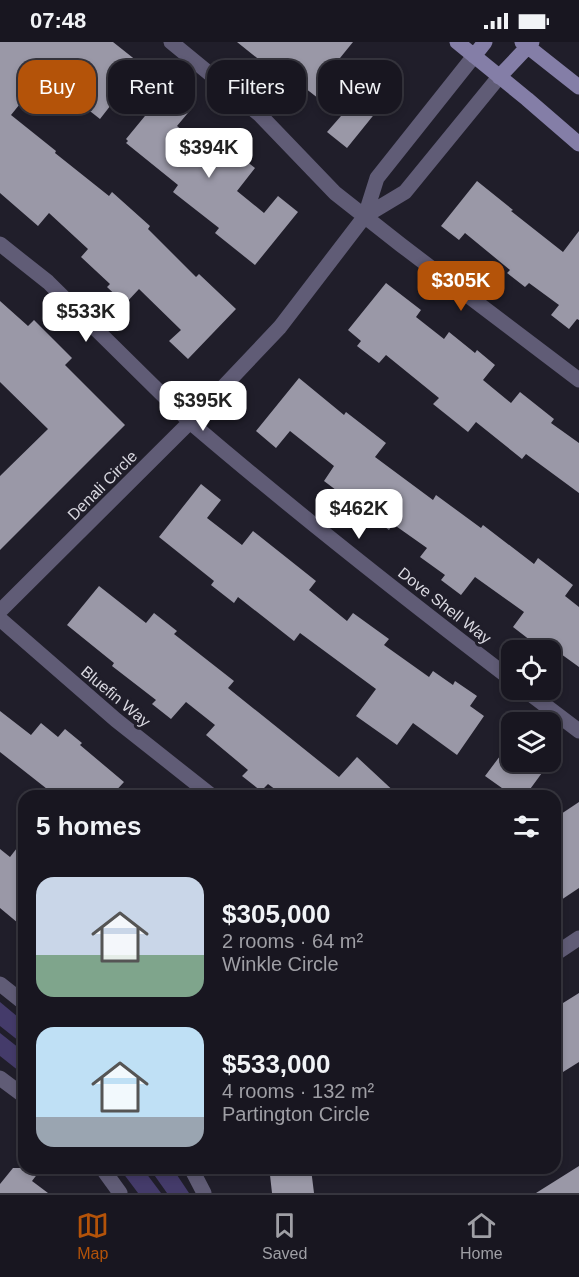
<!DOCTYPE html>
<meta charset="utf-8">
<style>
:root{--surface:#181620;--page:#25232d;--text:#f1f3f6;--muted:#9f9fa5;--line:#36353e;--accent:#b45309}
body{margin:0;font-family:Helvetica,sans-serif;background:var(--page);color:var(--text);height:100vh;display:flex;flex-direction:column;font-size:22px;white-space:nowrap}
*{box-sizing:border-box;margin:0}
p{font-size:20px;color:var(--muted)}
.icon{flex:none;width:33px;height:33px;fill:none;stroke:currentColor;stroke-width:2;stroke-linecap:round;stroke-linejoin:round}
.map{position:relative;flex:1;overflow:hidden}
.side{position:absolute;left:18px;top:748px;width:543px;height:384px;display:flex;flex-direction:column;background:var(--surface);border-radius:18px;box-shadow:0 3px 9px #0003,0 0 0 2px var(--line)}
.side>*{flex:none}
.banner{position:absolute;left:18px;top:18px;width:543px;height:54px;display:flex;gap:12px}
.buttons{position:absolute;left:501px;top:598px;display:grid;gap:12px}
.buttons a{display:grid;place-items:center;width:60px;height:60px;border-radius:12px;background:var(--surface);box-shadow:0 3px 9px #0003,0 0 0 2px var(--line);font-size:30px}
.price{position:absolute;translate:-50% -51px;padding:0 14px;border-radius:12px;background:#fff;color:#222;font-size:20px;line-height:39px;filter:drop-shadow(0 2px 3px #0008)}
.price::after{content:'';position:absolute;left:50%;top:36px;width:18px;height:14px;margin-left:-9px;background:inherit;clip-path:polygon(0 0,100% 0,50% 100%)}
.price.current{background:var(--accent);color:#fff}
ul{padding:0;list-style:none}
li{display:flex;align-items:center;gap:18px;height:150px;padding:0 18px}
li span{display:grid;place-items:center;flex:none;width:168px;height:120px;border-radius:18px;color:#555}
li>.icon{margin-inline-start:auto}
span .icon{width:72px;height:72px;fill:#fffc;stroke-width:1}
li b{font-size:26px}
h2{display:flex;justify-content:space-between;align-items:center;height:72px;padding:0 18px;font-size:26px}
.pill{padding:0 21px;border-radius:18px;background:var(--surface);box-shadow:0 3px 9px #0003,0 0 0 2px var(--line);font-size:21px;line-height:54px}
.pill.current{background:var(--accent);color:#fff}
.status{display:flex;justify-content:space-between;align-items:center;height:42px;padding:0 30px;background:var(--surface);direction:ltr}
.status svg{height:16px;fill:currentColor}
.tabs{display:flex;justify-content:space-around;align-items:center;height:84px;border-top:2px solid var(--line);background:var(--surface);font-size:16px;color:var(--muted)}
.tabs a{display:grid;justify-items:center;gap:3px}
.tabs .current{color:var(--accent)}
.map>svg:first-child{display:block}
.green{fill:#443b6a}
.building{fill:#9a98a7}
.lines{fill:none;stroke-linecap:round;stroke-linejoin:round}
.street{stroke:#605c76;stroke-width:15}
.secondary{stroke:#847ea7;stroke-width:15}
.labels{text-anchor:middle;stroke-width:6;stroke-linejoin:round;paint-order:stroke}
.street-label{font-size:16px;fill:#d9d8e0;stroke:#201e2a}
</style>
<div class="status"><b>07:48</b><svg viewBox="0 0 49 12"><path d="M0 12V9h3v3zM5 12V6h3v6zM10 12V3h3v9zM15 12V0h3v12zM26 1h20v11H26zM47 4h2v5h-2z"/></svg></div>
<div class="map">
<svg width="579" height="1151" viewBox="0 0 579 1151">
<rect width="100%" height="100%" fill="#201e2a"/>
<path class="green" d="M0,960L24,980V1003L0,984Z
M0,991L24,1010V1033L0,1014Z
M120,1127H143L161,1151H138Z
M150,1127H173L189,1151H167Z"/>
<path class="building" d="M0,0H113L142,23L100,77L72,55L68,59L40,37L11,73L56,109L55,111L109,154L112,150L150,184L148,187L196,235L199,232L236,267L188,317L169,299L181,288L139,247L125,262L107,245L110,242L81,215L88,207L49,171L38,184L0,151Z
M237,0H353L340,16L389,54L347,106L327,90L341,74L296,39L292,44Z
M168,46L192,66L177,84L207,108L217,96L255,126L237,149L264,171L278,154L298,170L255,223L215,191L219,186L173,150L178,143L126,101L128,99L126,97Z
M477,139L513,168L511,169L563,210L579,189V278L577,277L569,287L551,273L559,263L529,241L525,245L507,231L510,228L465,191L459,198L441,184Z
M386,241L421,268L416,275L444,297L449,290L475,311L477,308L495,323L483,338L511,361L520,350L554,377L551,381L579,401V451L526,412L522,417L476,380L468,390L433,362L439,356L386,313L379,321L357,304L361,299L348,288Z
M0,259L28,284L34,278L72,316L65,323L125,383L0,508V434L48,387L0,340Z
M299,336L344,373L346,370L386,401L375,415L433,458L436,453L481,486L483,483L534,522L538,516L573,543L565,554L579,565V625L561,612L555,620L550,617V609L537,607L539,605L513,585L524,570L475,535L461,553L441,538L445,533L420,515L427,506L393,482L389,488L324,439L334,424L290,389L276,406L256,389Z
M201,442L221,458L207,476L242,503L253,489L316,539L309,548L347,579L353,571L389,597L384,603L429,635L433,629L453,643L455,639L477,654L470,664L484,674L457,713L413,681L397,703L356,674L376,647L300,591L294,599L238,555L234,561L211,543L214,539L159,495Z
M99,544L146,581L154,571L177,589L174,592L234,639L228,646L339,735L357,715L399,754H284L268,742L261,749L242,734L248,728L206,693L215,683L186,660L171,677L152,662L156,658L112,624L114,621L67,583Z
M0,669L31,693L41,681L58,695L65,687L82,701L80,703L124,740L111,754H56L0,710Z
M512,698V720H550L525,754H513L485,734Z
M579,760V846L555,862V776Z
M24,797V886L0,866V807L10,815Z
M579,951V1020L555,1035V966Z
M579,1124V1151H536Z
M13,1126H42L32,1139L48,1151H0V1142Z
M311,1127L314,1151H272L270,1133Z"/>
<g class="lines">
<path class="street" d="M171,0L260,73L335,151L401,203L579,338
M365,174L405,150L499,35
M0,202L48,240L190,380C294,469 402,554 512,638
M0,569L190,380L280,285L365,174L377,136L474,14
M0,577L116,678L212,754
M525,648L579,689
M555,912L579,896
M0,942L24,961
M0,1036L24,1054
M102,1126L120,1151
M191,1126L204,1151"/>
<path class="secondary" d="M457,0L527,57L579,102
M522,0L579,45
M474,14L485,0
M499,35L532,0"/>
</g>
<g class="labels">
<g class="street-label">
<text transform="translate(102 443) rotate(-45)" y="6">Denali Circle</text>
<text transform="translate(445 563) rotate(38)" y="6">Dove Shell Way</text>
<text transform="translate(116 654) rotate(40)" y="6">Bluefin Way</text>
</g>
</g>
</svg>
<div class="buttons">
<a><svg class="icon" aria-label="locate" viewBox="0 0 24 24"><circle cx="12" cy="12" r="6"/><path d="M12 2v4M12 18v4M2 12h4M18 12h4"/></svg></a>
<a><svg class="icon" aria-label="layers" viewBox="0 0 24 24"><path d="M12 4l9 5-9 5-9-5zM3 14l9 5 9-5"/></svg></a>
</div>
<b class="price" style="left:209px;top:137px">$394K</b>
<b class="price current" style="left:461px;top:270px">$305K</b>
<b class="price" style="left:86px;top:301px">$533K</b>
<b class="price" style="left:203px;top:390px">$395K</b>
<b class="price" style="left:359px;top:498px">$462K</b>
<div class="banner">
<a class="pill current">Buy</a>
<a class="pill">Rent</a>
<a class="pill">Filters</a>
<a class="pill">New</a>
</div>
<section class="side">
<h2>5 homes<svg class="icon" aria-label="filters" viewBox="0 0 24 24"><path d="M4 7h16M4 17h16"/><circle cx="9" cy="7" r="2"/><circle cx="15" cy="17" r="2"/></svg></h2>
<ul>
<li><span style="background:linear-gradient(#c9d6e8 65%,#7fa58c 0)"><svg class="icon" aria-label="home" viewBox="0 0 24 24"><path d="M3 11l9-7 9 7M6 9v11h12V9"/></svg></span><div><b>$305,000</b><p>2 rooms · 64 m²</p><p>Winkle Circle</p></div></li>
<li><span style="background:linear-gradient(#bfe0f5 75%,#9aa5b1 0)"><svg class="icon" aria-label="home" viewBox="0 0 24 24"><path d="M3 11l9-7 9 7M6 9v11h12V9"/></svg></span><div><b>$533,000</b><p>4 rooms · 132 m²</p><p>Partington Circle</p></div></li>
</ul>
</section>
</div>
<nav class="tabs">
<a class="current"><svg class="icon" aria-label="map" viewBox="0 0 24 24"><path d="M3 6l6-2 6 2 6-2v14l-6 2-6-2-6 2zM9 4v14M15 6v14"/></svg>Map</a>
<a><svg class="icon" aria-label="saved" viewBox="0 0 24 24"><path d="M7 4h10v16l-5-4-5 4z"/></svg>Saved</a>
<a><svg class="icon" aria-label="home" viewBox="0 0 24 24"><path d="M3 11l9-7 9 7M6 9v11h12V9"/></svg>Home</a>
</nav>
